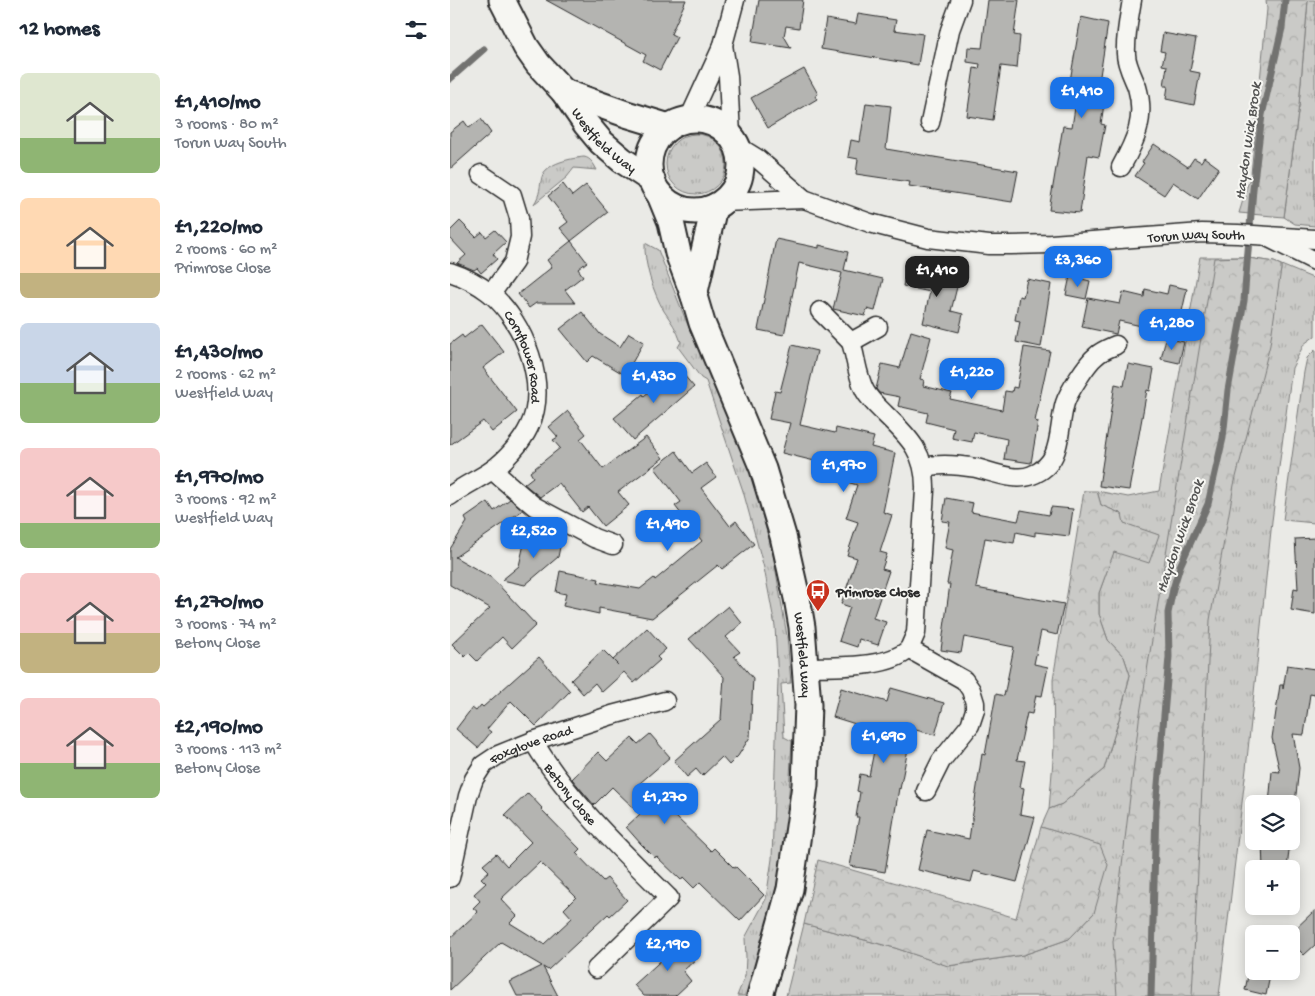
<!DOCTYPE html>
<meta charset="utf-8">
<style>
:root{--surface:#fff;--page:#f6f6f7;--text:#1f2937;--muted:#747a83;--accent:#1a73e8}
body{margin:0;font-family:"Gochi Hand",sans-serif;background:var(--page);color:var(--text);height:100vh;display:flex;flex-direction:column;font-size:19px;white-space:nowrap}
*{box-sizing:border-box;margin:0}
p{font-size:16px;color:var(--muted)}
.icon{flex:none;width:28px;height:28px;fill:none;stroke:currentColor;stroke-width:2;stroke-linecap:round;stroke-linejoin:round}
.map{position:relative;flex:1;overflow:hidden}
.sheet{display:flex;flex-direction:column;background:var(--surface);width:450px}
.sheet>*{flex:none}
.controls{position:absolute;left:795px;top:795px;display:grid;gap:10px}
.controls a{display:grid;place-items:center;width:55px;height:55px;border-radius:8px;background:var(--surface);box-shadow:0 2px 12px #0003;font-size:25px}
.price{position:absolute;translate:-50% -42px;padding:0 11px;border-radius:10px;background:var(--accent);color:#fff;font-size:16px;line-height:32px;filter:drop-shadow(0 1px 2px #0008)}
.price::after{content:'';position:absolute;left:50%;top:30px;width:15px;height:11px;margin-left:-8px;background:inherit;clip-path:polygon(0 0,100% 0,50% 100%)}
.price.active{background:#222;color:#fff}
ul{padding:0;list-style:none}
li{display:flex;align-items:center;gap:15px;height:125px;padding:0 20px}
li span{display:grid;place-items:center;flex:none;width:140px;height:100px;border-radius:8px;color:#555}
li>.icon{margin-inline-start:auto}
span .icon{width:60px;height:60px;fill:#fffc;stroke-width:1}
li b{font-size:21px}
h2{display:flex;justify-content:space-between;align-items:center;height:60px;padding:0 20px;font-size:21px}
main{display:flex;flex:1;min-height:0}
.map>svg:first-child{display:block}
.grass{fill:url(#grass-tufts);stroke:#7a7a79}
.forest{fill:url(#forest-crowns);stroke:#7a7a79}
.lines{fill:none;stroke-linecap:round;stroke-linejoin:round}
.stream{stroke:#727270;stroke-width:7}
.building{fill:#b4b4b1;stroke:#2b2b2b;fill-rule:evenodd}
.street-casing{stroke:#2b2b2b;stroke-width:21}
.secondary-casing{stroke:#2b2b2b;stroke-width:29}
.street{stroke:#f6f6f2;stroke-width:18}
.secondary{stroke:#f6f6f2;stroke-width:25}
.labels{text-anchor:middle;stroke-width:4;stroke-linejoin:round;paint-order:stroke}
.street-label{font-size:14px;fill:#2b2b2b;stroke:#f6f6f2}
.poi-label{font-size:14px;font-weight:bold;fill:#2b2b2b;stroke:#f6f6f2;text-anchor:start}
.water-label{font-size:15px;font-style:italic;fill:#545453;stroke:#f6f6f2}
</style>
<main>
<section class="sheet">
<h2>12 homes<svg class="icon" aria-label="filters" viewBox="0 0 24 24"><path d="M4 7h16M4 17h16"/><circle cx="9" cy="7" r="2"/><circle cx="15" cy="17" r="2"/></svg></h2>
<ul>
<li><span style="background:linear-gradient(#dfe7d0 65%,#8fb573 0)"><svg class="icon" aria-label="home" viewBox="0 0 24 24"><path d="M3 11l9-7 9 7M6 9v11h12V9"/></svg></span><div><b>£1,410/mo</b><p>3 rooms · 80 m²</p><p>Torun Way South</p></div></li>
<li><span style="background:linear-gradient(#ffd9b3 75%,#c2b280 0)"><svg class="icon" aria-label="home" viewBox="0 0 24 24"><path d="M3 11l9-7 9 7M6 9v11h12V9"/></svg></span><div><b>£1,220/mo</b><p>2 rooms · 60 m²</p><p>Primrose Close</p></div></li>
<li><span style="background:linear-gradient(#c9d6e8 60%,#8fb573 0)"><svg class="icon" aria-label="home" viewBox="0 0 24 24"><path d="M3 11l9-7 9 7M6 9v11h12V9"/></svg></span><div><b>£1,430/mo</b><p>2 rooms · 62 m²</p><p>Westfield Way</p></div></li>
<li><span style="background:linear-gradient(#f6c9c9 75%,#8fb573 0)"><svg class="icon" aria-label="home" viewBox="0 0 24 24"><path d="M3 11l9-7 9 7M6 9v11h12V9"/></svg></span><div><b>£1,970/mo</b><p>3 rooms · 92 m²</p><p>Westfield Way</p></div></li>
<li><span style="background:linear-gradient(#f6c9c9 60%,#c2b280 0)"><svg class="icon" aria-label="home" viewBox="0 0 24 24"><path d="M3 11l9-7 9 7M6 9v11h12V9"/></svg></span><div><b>£1,270/mo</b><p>3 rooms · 74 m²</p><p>Betony Close</p></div></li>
<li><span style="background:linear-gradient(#f6c9c9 65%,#8fb573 0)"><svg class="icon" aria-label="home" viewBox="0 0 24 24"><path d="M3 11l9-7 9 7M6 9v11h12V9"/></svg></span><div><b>£2,190/mo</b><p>3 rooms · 113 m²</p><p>Betony Close</p></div></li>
</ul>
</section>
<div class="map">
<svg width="865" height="996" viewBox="0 0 865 996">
<defs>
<pattern id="grass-tufts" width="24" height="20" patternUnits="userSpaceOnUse" patternTransform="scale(1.25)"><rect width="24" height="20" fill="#cacac7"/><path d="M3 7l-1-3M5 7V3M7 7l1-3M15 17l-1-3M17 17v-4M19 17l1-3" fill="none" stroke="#aeaeab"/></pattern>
<pattern id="forest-crowns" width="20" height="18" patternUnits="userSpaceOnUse" patternTransform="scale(1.25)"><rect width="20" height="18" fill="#cacac7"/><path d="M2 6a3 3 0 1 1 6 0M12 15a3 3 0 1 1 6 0" fill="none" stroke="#aeaeab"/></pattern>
</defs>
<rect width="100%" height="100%" fill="#eaeae6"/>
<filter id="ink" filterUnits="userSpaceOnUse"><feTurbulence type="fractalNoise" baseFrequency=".02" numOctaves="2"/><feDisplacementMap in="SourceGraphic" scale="10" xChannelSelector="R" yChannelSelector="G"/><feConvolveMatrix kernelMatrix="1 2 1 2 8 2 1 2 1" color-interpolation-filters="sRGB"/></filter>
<g filter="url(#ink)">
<path class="grass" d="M858,0H865V226L845,224L834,217L849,105Z
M216 164a30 30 0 1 1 60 0a30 30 0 1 1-60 0Z
M134,157C141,158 144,165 147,170L124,168L117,177L84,204C91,193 89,188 92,177C95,163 123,158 134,157Z
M195,243L208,250L237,323L287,438L301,475L323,554L337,636L341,683L331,684L334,737L342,741C340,773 339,805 335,836C327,890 315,945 297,996H287L295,976L296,957L295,938L316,899L322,859L328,680L325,626L314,568L293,491L256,381L251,378L228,347L231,342C227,330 221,321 214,311C203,292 194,264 195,243Z
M750,257H792L824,262L865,279V336L854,344L842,368L822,521L796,769L769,996H336L354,924L445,948L499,966L573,955L619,939L644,913L650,846L591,827L599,809L612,804L654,769L669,719L680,675L674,657L658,640L649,614V593L664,551L708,535L673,523L672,514L651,505L647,491L678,497L709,491Z"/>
<path class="forest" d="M816,0H858L849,105L834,217L789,213L801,174L817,9Z
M792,257L824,262L831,265V269L820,345L784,485L760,620L742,996H667L663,942L689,720L764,258Z
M865,350V523L833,520L854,372L857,358Z
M634,491H647L651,505L672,514L674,523L709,535L699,563L664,552L649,593V614L658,640L674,657L680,675L669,719L654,769L612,804L599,809L604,748L603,679Z
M591,827L650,845L658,865L644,913L619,939L573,955L498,966L445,948L354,924L368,860L566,918Z"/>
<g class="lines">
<path class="stream" d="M0,79L34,49
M701,996L706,808L719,657L718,613L723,589L730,566L758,504L773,438L778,390L794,301L803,189L812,115L832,28L835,0"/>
</g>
<path class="building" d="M96,0H236L221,34L227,37L210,70L193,61L196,55Z
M309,0H353L349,28L336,26L334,36L341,48L302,42Z
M538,0H569L564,35L570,36L567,68L551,66L543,120L517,116L524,68L529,69L530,64L517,62L518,47L532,48Z
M408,14L446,20L444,30L473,34L468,65L371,49L376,19L406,24Z
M631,17L658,23L648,89L656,91L651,124L655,125L649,157L638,155L630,213L599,210L613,126L622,127L629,82L620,81Z
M713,33L746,39L740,71L750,73L744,105L716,99L718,86H714L717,66L712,65L715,52L710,51Z
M354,69L368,94L365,96L367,99L318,128L301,98Z
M416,103L441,106L436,149L568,171L562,202L459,186L460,182L406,174L408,159L398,157L401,140L410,142Z
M31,119L41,133L0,169V132L14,121L19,128Z
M704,144L738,167L744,158L751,162L754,157L769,168L748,199L723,182L714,195L685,176L694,163L692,162Z
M113,184L122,196L136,185L158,212L121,241L110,228L118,222L98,196Z
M10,221L26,237L32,232L36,237L45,230L56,242L43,254L47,259L31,273L27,268L24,270L7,263L16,255L0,238V231Z
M326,239L369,248V245L398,252L394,270L433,279L425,311L417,309L415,316L383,309L392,273L349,263L334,335L308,330Z
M121,241L137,262L128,269L133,276L115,290L125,303H86L79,308L68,294L102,267L97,260Z
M457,267L509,279L501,311L513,314L509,332L473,323L480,292L453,286Z
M620,276L640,281L636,299L616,295Z
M577,279L601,284L591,347L566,342L570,321L565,320L569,296L573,297Z
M719,285L737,289L727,334L669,321L666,334L632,327L638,298L670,304L673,292L694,297L695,289L717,294Z
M132,312L150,334L170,347L179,333L194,342L175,375L143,356L137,362L110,329Z
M32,324L54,352L33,368L67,412L42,432L33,421L0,445V344L12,335L14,338Z
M461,331L481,337L470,379L474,380L473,386L502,393L500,399L552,410L555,391L562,392L563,387L567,388L574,347L600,351L585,421L588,422L581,463L554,459L557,439L524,432L522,442L502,438L504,429L476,422L478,413L448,406L450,397L429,393L426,389L432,364L450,368Z
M716,338L734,342L729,363L711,359Z
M342,345L367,351L350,425L385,433L386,428L424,437L421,447L445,453L433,512L442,515L430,552L437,554L432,569L439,571L423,618L436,622L428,645L409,639L407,647L389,641L400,607L391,604L407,558L397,555L408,522L396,518L407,485L390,480L393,468L332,453L340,423L319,419L325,391L330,392Z
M678,364L704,369L700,391L697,390L679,490L649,486L665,384L674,386Z
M227,367L244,387L183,440L164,418L193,394L194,396Z
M118,411L136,434L130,439L153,469L196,437L213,458L168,492L179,505L153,526L138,507L132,512L109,483L90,497L74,484L83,477L80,472L110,448L103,440L108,437L99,427Z
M226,451L242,473L256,463L266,477L251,488L280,526L286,521L304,544L272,569L268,565L202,618L149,608V614L113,606L116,594L106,592L110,571L149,579L148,582L190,589L204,578L205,580L252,541L225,506L231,502L205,468Z
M496,498L523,503L521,512L568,521L571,510L599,515L601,507L623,509L619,536L585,532V536L566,532L564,543L535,538L526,588L614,604L607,635L591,631L584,664L598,667L592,696L586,695L582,714L577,713L567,760L575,761L570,787L574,788L570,814L585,817L567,882L524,871L521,882L468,870L477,830L519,839L532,754L535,755L546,694L554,696L564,647L514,637L511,653L491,650L500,584H497L503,550L495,548L500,522L492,521Z
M60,499L73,510L5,557L42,578L86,625L62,648L52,637L27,661L19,653L15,657L2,644L40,608L0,585V549L17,522L15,518L38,502L44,511Z
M76,535L111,542L108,557L75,585L52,580L69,566Z
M865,538V614L841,610L844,588L848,589L845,539Z
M278,606L292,623L276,637L290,652L284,656L303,678L300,737L288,756L279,765L272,757L252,776L246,769L237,777L224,761L271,719L274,677L239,639Z
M197,628L216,649L207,657L210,660L184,683L174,672L152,692L145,683L133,694L121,680L153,650L168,665L163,660Z
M89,657L120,691L86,726L61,701L37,729L41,732L28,748L6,729L22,708L26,711L31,705L33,707Z
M837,665L865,669V695L860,694L854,735L843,734L849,768L843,821H841V804H819L822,771L830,772L822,738L830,685H833V689Z
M391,688L437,702L441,688L494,703L485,735L462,729L450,789L449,788L435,872L400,866L409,817H406L410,792L407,791L410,774L419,776L428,731L383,717Z
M200,734L220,757L190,783L220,814L222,813L261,851L264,848L284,868L286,867L314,895L290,921L250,882L244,888L233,877L231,880L206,856L205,858L191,844L176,827L190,814L162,787L144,805L122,779L148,752L157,761L182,738L188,744Z
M78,793L92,808L91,809L130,849L126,853L153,881L157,878L177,900L160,916L158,914L98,970L93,967L108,996H67L60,982L92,966L51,942L0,990V938L28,912L23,908L30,901L24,894L36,883L31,878L39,871L33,865L46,854L57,866L81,842L55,815ZM90,862L126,897L114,909L122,918L94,944L60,923L67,916L51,899Z
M812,841H840L837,869H813Z
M865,910V945L854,955L841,942V934H840Z
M226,937L247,958L233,971L241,981L225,996H194L184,985L217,955L212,950Z
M799,971H821L816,995L795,990Z"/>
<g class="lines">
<g class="street-casing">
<g id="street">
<path d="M273,45L278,76L281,136"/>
<path d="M239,119L273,45L285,0"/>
<path d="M480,123L500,30L511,0"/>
<path id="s1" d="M287,146L308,159L354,199L420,223L478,238L539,245H560L601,244L752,233L788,234L865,239"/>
<path d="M671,167C686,140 696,118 687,87C683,77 676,64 676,54C675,36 679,17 682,0"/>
<path d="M31,174L62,195L69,218L70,237L64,262L41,294"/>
<path d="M272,202L354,199"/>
<path d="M819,238L865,261"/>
<path id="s2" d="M0,272C15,277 27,283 40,293C74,321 100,386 79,427C72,442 56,460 42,470C29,479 13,486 0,496"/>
<path d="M370,311L401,342L428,327"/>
<path d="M401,342C406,358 407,376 415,391C420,400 428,407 435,414C460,438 476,454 475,490L466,633L459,649L514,680L521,690L525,703V710L520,725L491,761L476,791"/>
<path d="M474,467C491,463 509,465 526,468C543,472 566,482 582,475C614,463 607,430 615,403C618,393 637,363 646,356C651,351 659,348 666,345"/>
<path d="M42,470L84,506L144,538L163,545"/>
<path d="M356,667C384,666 438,669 459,649"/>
<path id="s3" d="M83,741C119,801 170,849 219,898L146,969"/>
<path id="s4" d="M0,878L18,796L24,779L33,765L48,755L83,741L162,715L215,701"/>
</g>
</g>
<g class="secondary-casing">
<g id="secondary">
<path id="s5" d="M52,0L76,47L88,64L114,92L136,124L151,142L172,160L202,180"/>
<path d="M114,92L176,114L219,127"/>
<circle cx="245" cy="165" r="46"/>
<path id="s6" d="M210,195L221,222L228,253L244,296L252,323L313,469L333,536L347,598L352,627L358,705L355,785L340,889L310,996"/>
<path d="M244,296L264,207"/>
</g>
</g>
<use href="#street" class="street"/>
<use href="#secondary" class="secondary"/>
</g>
</g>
<defs>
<g id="bus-pin" transform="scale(1.25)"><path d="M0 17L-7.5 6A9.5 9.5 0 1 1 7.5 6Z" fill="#c8321e" stroke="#f6f6f2"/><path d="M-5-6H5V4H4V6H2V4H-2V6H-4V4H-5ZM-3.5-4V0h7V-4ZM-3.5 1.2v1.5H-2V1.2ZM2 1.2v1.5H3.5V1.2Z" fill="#fff"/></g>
</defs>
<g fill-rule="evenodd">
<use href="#bus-pin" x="368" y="591"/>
</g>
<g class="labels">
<g class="street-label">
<text dy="5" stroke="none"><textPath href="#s5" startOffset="175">Westfield Way</textPath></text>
<text dy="5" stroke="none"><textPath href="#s1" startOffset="485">Torun Way South</textPath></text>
<text dy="5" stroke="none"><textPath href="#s2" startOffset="120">Cornflower Road</textPath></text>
<text dy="5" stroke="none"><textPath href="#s6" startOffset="484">Westfield Way</textPath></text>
<text dy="5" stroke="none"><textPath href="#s4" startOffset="171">Foxglove Road</textPath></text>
<text dy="5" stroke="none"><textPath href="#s3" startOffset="65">Betony Close</textPath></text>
</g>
<g class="poi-label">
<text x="386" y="596">Primrose Close</text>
</g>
<g class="water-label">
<text transform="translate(797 141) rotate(-82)" y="5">Haydon Wick Brook</text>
<text transform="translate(729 536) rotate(-71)" y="5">Haydon Wick Brook</text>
</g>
</g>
</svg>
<div class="controls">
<a><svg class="icon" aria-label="layers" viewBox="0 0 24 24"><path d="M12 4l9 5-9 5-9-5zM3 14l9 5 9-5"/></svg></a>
<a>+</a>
<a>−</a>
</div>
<b class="price" style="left:632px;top:119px">£1,410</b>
<b class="price" style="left:628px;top:288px">£3,360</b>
<b class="price active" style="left:487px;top:298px">£1,410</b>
<b class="price" style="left:722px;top:351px">£1,280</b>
<b class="price" style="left:522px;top:400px">£1,220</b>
<b class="price" style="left:204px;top:404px">£1,430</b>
<b class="price" style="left:394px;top:493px">£1,970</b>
<b class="price" style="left:218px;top:552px">£1,490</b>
<b class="price" style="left:84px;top:559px">£2,520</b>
<b class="price" style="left:434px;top:764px">£1,690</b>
<b class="price" style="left:215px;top:825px">£1,270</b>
<b class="price" style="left:218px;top:972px">£2,190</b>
</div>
</main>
